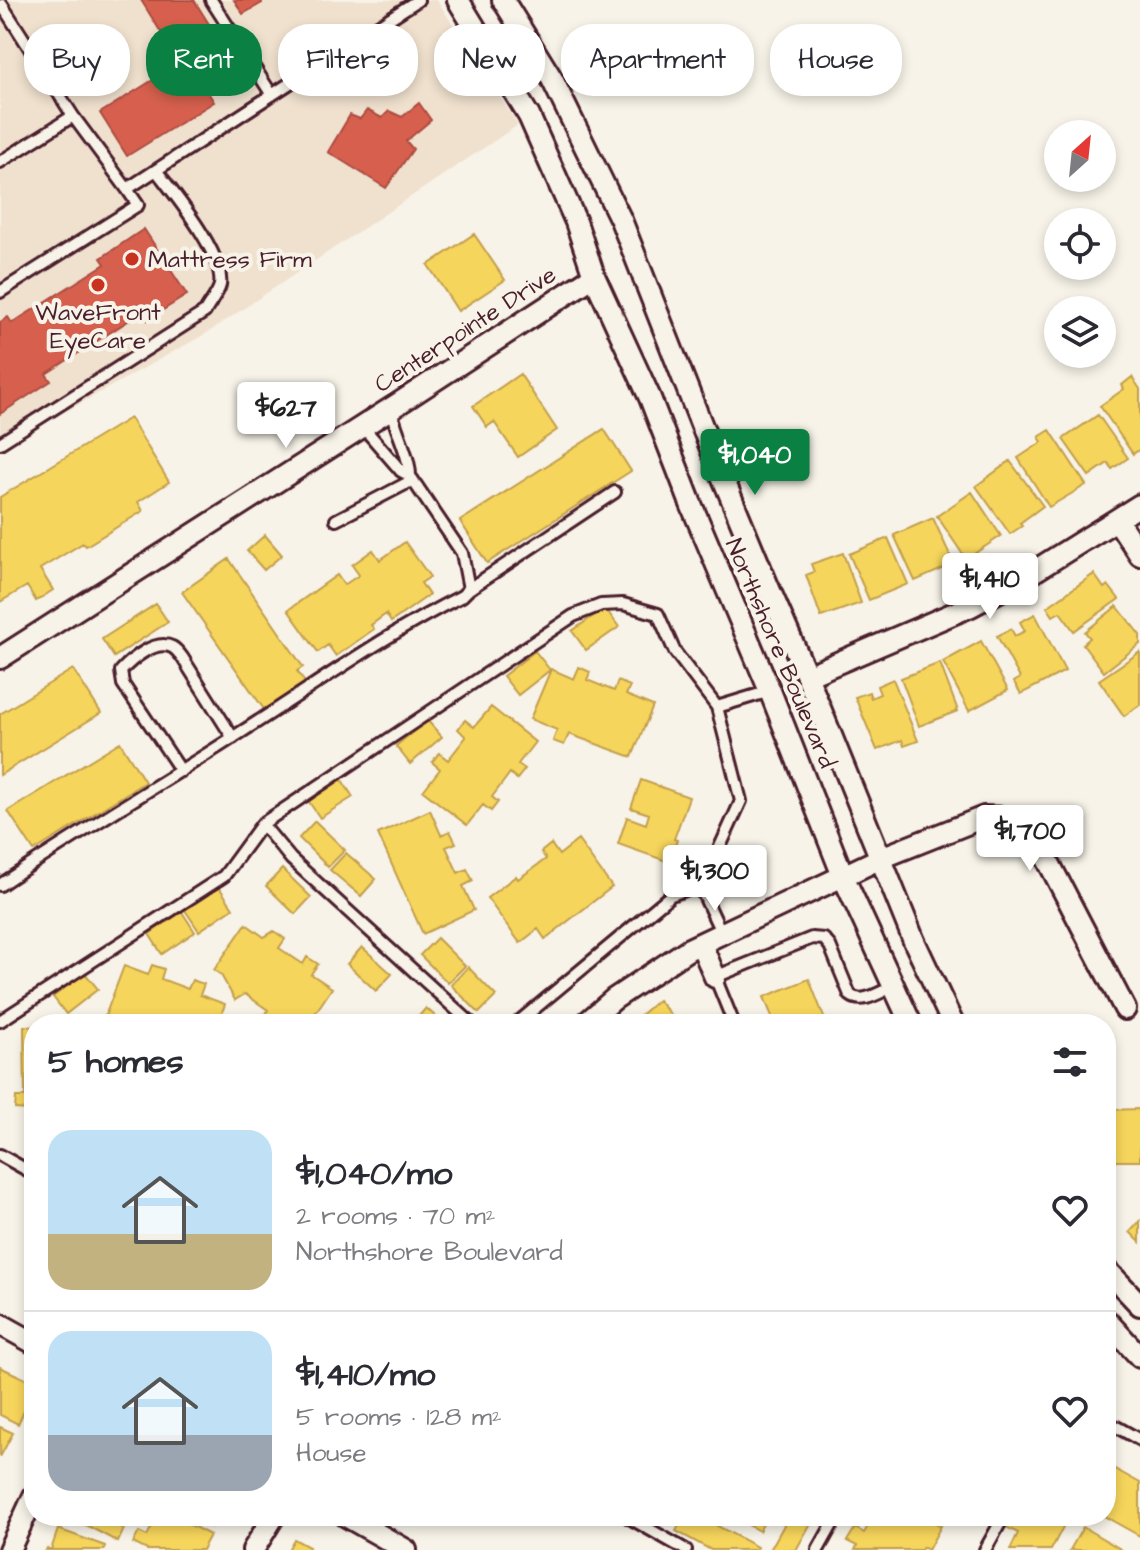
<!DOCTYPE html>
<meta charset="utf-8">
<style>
:root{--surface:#fff;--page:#f7f7f7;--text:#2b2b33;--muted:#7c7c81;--line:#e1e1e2;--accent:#0b8043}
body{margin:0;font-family:"Architects Daughter",sans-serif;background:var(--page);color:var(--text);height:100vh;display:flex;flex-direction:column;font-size:30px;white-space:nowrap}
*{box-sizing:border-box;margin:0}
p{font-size:26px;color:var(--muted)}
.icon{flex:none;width:44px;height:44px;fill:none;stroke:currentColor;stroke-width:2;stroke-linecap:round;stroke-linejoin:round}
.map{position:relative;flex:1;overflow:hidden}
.side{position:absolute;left:24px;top:1014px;width:1092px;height:512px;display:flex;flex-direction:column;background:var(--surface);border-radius:32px;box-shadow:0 4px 12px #0003}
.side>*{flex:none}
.banner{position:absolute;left:24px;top:24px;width:1092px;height:72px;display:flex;gap:16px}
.needle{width:52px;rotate:27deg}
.controls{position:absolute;left:1044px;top:120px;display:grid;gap:16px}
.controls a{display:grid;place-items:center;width:72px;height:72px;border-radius:50%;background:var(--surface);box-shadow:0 4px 12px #0003;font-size:40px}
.price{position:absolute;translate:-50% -68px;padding:0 18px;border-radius:8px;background:#fff;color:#222;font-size:26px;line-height:52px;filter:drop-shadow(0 2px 4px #0008)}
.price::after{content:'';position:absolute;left:50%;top:48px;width:24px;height:18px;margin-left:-12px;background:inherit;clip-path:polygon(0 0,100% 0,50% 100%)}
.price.active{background:var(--accent);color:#fff}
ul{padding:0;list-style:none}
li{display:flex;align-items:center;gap:24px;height:200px;padding:0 24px}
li+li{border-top:2px solid var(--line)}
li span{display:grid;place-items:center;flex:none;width:224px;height:160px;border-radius:24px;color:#555}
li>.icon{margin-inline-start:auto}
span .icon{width:96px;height:96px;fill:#fffc;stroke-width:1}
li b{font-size:34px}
h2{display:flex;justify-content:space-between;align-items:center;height:96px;padding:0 24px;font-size:34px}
.tag{padding:0 28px;border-radius:32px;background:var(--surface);box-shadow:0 4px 12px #0003;font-size:28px;line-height:72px}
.tag.active{background:var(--accent);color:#fff}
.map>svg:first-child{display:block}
.built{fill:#f0e1ce}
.homes{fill:#f6d55c;stroke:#c29e4d;stroke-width:2}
.shops{fill:#d6604d;stroke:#ac4c43;stroke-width:2}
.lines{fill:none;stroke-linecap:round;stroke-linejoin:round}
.service-casing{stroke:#4a1f2b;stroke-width:16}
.minor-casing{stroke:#4a1f2b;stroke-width:26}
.service{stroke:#f7f3e8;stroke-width:10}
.minor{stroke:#f7f3e8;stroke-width:20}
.poi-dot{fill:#c8321e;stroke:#f7f3e8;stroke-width:3}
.labels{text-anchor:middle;stroke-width:8;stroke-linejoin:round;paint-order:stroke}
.poi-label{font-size:24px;fill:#4a1f2b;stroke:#f7f3e8;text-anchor:start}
.street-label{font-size:24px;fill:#4a1f2b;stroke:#f7f3e8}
</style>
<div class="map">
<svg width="1140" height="1550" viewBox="0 0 1140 1550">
<rect width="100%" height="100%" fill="#f7f3e8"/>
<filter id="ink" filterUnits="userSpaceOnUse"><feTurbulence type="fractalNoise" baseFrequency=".0125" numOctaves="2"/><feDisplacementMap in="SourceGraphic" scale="16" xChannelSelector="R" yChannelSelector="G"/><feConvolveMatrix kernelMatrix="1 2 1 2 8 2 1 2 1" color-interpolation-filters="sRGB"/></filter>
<g filter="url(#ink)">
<path class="built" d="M0,0H437L518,125L207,333L0,448Z"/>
<path class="homes" d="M474,234L505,280L458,311L428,265Z
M520,374L557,430L518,457L494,422L487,427L473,406Z
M1132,377L1140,389V449L1133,454L1100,406L1124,389L1122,385Z
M1098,415L1128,458L1112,469L1108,463L1089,476L1063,439Z
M130,418L169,482L138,502L143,511L86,546L83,543L40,569L53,590L36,601L27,586L0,602V497Z
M604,429L631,471L487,563L460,521Z
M1050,430L1086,485L1049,507L1018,458L1042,442L1039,437Z
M1010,461L1043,506L1020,523L1022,526L1010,534L976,486Z
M972,492L1001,536L966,559L937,516Z
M933,518L954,564L915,581L894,535Z
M265,535L282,555L264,570L247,551Z
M888,538L908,584L869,600L849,554Z
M405,542L430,577L421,583L429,595L391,622L386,614L371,625L374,629L336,656L328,645L318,652L288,610L337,575L344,585L359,575L352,565L373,550L380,560Z
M843,553L861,603L821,617L806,575L814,572L811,564Z
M229,559L303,667L297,671L308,687L268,715L182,592Z
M1094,574L1104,588L1108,585L1119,599L1074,631L1060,612L1053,616L1047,607Z
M156,604L168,622L114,657L102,639Z
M1117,606L1140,635V644L1104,672L1083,644L1090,638L1085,632Z
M605,608L619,627L586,650L572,631Z
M1035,614L1065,671L1021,694L1014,682L1020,678L997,636L1011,629L1015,636L1025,631L1020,622Z
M981,641L1008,690L969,711L943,662Z
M535,651L550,670L518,695L503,676Z
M1140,652V705L1124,716L1099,680Z
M940,663L958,711L919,726L901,678Z
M579,667L590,672L587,680L614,691L618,681L630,686L626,695L653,706L632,757L569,734L564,745L553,741L557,730L530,719L551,669L574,679Z
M73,669L101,713L0,775V714Z
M893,679L918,741L904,746L902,740L877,750L855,697L869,692L871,698L880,694L877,686Z
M491,707L535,742L518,764L525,769L517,779L510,773L492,797L498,802L491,811L483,805L467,825L423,791L440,769L432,762L439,753L448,760L466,737L458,729L465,720L474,727Z
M427,720L442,737L410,764L396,746Z
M120,742L145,782L34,851L8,811Z
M340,777L353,797L320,818L307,799Z
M641,780L689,797L674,839L677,840L669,862L618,844L627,817L646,824L649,814L631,808Z
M430,810L441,835L450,831L456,843L446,847L458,873L467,869L473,881L463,886L474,910L423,934L378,834Z
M315,821L345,850L328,867L299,838Z
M578,840L612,887L545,939L538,929L520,943L487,898L516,876L518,879L546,859L541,852L551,844L559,855Z
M346,853L376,879L361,896L330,870Z
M282,869L311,897L295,914L266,886Z
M219,887L233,908L199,931L185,910Z
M182,912L195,932L162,954L149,934Z
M246,924L264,937L274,931L285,939L279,948L303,964L307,957L318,964L311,974L332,988L308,1024H286L279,1019L267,1024L262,1018L268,1010L245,994L235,1000L221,975L214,970Z
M437,938L465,966L448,983L420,955Z
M362,947L392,974L376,991L347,964Z
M152,965L164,969L161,979L188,989L192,980L204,984L200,995L225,1004L218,1024H119L104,1019L124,966L148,975Z
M468,967L496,996L479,1013L451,985Z
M84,972L98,989L66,1014L53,997Z
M809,979L825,1020L815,1024H775L764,997Z
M658,1000L679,1024H641L637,1018Z
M426,1008L444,1024H412Z
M24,1026L34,1027V1134H27L28,1110L15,1109L16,1097H25Z
M1140,1109V1161H1106V1110Z
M1140,1221V1242L1130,1232Z
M0,1367L34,1383V1390L18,1424L0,1415Z
M0,1427L13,1433L0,1457Z
M1113,1468L1140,1483V1536L1104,1516H1106V1481Z
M69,1516H124L119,1526L124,1529L118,1542Z
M157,1516H173L210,1535L202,1550H147L133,1543L139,1532L147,1536Z
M190,1516H217L211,1527Z
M684,1516H699L757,1547L755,1550H711L676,1531Z
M737,1516H768L759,1531L736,1518Z
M789,1516H815L796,1550H770Z
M867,1516H923L941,1526L928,1550L923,1547L921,1550H855L857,1546L847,1541L855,1528L864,1533L872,1519Z
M1012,1516H1050L1049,1518L1064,1525L1051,1550H1010L1018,1533L1006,1527Z
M1083,1527L1122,1550H1070Z
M58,1529L105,1546L104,1550H46L47,1548L51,1550Z
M294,1539L309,1547L307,1550H288Z"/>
<path class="shops" d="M141,0H194L222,45L191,65L214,102L127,156L100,113L180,63Z
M234,0H261L262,3L243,14Z
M419,103L431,120L406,141L413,149L386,188L328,152L350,115L360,119L367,110L382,118L389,111L402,117Z
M144,229L187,295L147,320L142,312L46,374L51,381L0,414V322L8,317L12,323L105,264L101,258Z"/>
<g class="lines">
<g class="service-casing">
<path id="service" d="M211,0L272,95
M73,116L127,189L418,0
M0,162L73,116L2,5
M0,292L138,205L127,189
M391,409C395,430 410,456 410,476
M0,443L205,312C209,304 218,294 220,285C225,255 174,194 156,170
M336,520L413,480
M469,589L615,492
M181,771L123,684L121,671C132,659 155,639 172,647C176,649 179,653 182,657L233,738
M0,885C80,831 163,783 243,731C314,686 387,633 462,596L469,589L462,553L410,476L401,471L363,427
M722,934L699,885L713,862L741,801L717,707L770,691
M0,1021L224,876L262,824
M472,1024L291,859L262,824L573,616L601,605L623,604L658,614L675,652L717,707
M516,1024L671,895L699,885
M734,1024L715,977L812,938L824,939L830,946L850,995C862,1005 880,992 894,986
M0,1155L34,1174
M1106,1421L1140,1440
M626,1516L686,1550
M818,1550L837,1516
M985,1550L1004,1516"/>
</g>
<g class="minor-casing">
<path id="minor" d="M458,0L529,116L576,222L594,276L650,398L691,504L770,691L843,876L911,1024
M503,0L552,79L621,220L713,454L770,591L807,676L914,941L953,1024
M1117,520L1140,555
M0,658L401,402L594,276
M807,676L971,606L1025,577L1140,505
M701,944L715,977
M585,1024L614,999L689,949L881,858L984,817L1006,818L1019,822L1035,836L1125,1009
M1106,1269L1140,1305
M1106,1320L1140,1357
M0,1324L34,1343
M346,1516L406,1550
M9,1550L34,1496
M253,1550L274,1516"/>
</g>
<use href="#service" class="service"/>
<use href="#minor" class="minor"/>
</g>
</g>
<g class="poi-dot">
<circle cx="132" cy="259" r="8"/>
<circle cx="98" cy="285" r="8"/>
</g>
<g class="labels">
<g class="poi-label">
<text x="148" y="267">Mattress Firm</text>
<text x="98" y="320" text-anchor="middle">WaveFront<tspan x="98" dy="28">EyeCare</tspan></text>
</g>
<g class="street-label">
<text transform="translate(465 329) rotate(-33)" y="8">Centerpointe Drive</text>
<text transform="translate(781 653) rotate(67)" y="8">Northshore Boulevard</text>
</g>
</g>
</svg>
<div class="controls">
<a><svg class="needle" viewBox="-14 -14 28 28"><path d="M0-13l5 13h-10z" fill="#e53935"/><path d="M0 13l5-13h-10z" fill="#7c7c81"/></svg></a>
<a><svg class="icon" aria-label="locate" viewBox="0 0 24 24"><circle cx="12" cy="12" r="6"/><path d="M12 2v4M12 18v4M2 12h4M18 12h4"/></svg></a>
<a><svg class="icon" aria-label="layers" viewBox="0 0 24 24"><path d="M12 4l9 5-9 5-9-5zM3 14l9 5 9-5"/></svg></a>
</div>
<b class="price" style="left:286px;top:450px">$627</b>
<b class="price active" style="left:755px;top:497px">$1,040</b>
<b class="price" style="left:990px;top:621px">$1,410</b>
<b class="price" style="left:1030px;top:873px">$1,700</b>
<b class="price" style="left:715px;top:913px">$1,300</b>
<div class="banner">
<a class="tag">Buy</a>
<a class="tag active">Rent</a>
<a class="tag">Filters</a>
<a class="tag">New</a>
<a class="tag">Apartment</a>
<a class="tag">House</a>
</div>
<section class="side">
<h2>5 homes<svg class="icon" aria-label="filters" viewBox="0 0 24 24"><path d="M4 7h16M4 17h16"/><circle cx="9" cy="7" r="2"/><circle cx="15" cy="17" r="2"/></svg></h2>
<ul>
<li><span style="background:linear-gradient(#bfe0f5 65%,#c2b280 0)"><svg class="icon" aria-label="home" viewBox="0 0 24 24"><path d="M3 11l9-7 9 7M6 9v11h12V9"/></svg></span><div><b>$1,040/mo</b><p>2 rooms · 70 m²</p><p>Northshore Boulevard</p></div><svg class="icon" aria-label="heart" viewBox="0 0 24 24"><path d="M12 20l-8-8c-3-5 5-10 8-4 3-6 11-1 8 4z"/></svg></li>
<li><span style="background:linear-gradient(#bfe0f5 65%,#9aa5b1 0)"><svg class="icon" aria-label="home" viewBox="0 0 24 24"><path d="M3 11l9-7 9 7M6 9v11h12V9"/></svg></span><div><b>$1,410/mo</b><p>5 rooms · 128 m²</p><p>House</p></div><svg class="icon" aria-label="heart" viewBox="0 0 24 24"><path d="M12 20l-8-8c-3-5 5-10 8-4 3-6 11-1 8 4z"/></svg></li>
</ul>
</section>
</div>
